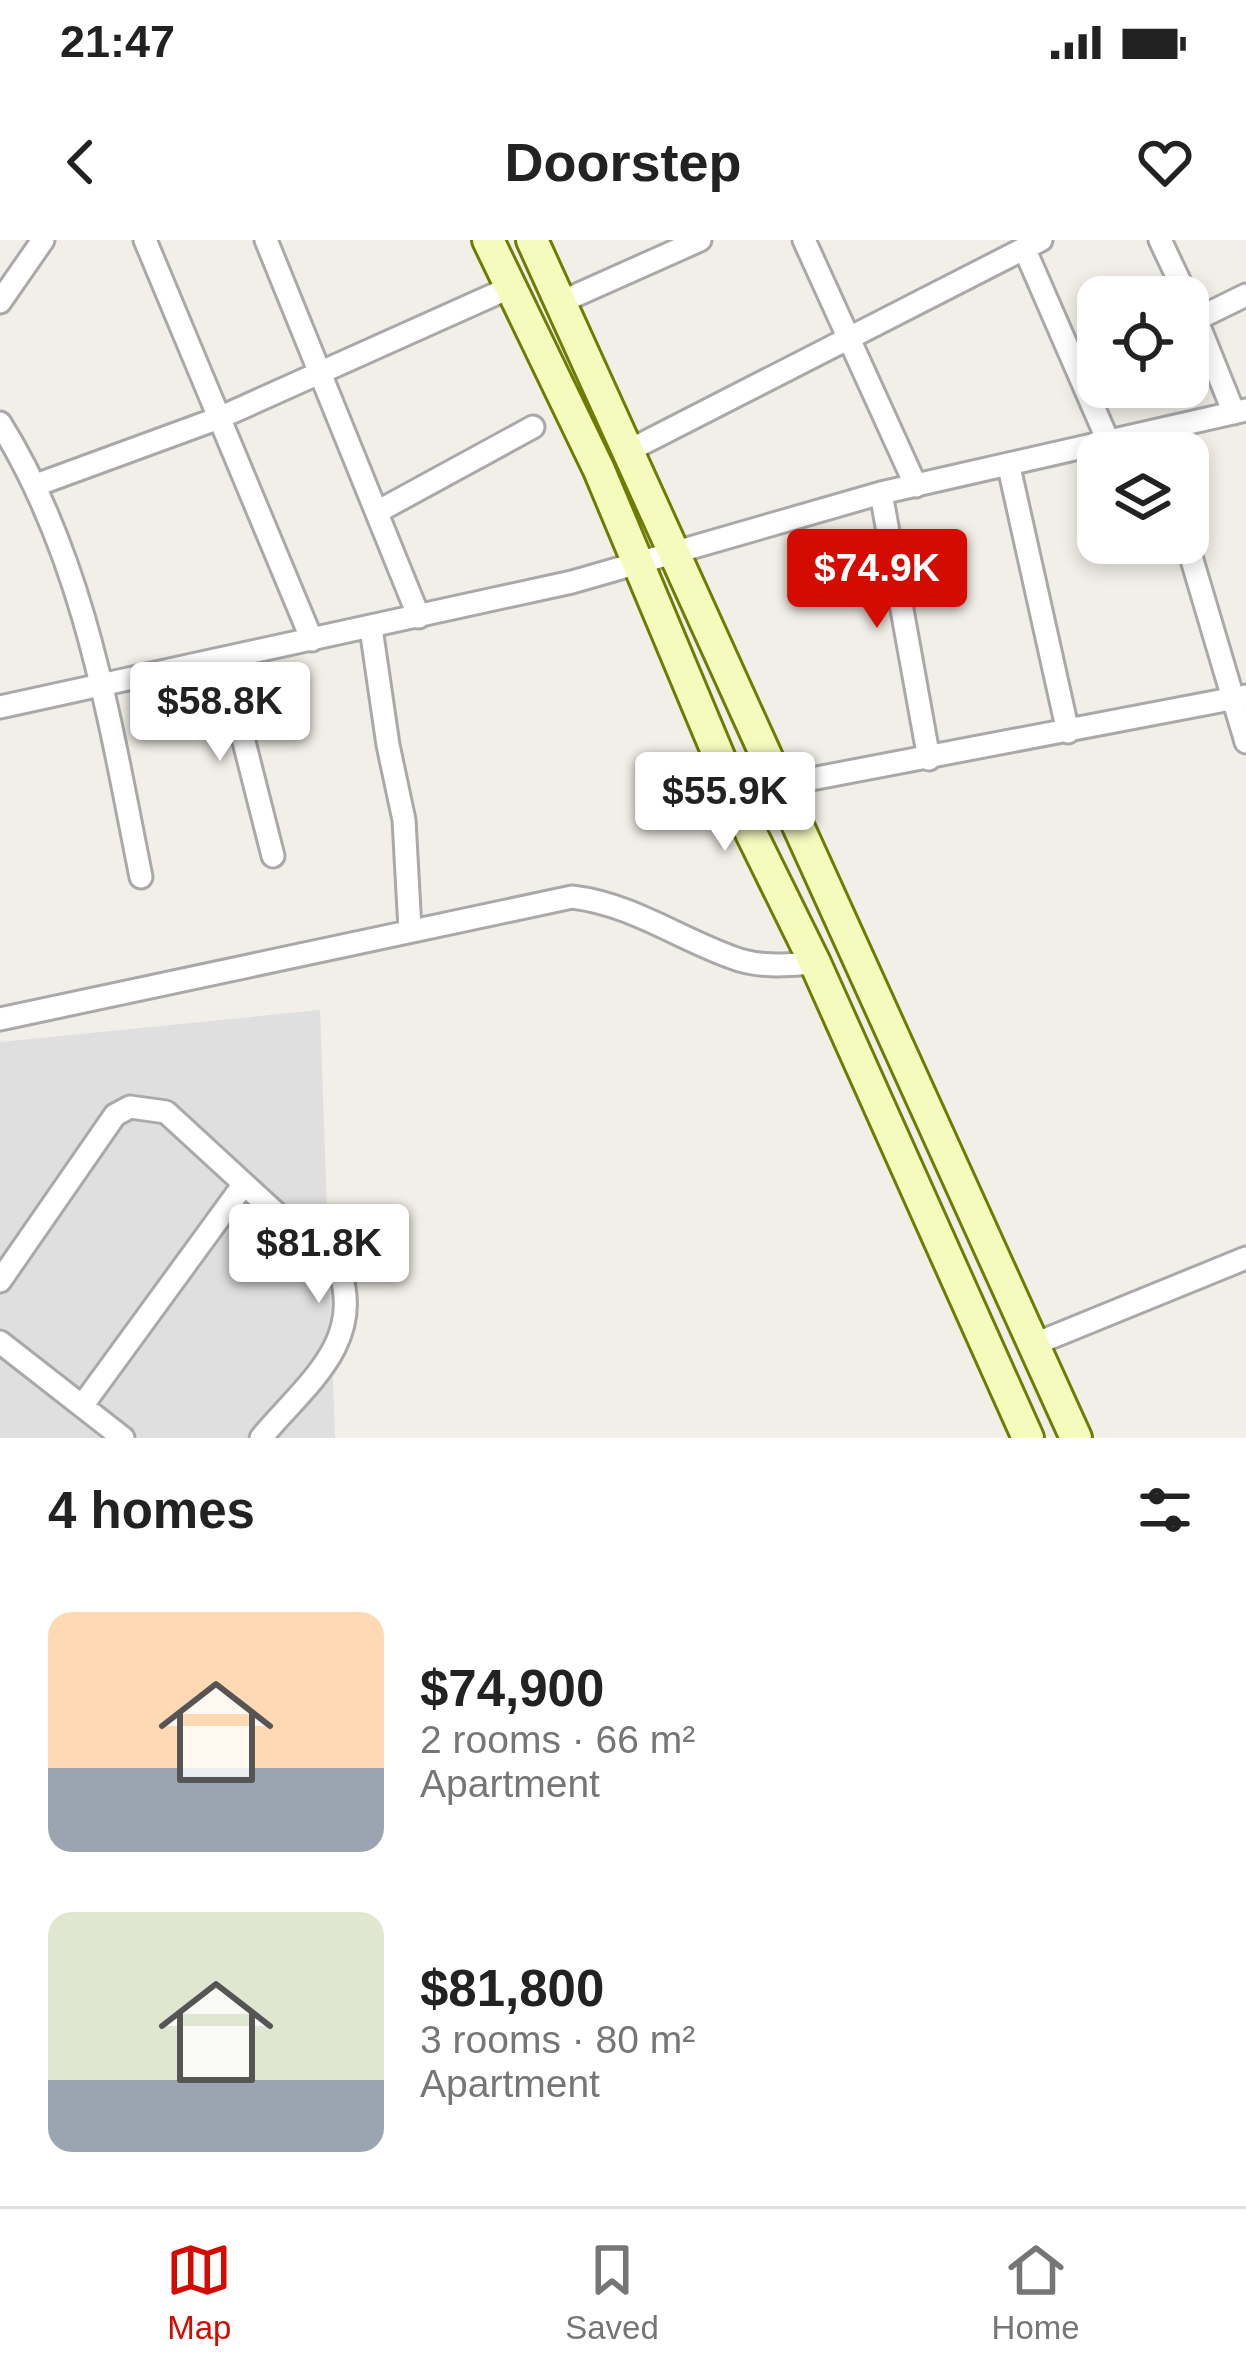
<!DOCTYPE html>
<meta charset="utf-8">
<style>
:root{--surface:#fff;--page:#f6f6f6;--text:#222;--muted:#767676;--line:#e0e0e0;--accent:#d30b00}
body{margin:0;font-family:Helvetica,sans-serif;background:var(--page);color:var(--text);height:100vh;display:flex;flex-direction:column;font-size:45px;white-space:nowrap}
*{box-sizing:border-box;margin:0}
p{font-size:39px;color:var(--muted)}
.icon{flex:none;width:66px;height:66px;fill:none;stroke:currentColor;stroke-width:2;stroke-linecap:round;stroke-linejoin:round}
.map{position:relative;height:1198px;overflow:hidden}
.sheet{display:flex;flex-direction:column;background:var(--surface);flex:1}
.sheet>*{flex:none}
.tools{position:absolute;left:1077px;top:36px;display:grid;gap:24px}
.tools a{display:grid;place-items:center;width:132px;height:132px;border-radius:24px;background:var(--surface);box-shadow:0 6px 18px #0003;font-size:60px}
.price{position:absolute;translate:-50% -102px;padding:0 27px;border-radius:12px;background:#fff;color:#222;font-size:39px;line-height:78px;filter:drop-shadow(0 3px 6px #0008)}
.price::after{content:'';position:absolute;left:50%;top:72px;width:36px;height:27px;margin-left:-18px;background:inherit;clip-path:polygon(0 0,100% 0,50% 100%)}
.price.selected{background:var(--accent);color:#fff}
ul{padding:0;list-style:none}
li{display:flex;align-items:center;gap:36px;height:300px;padding:0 48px}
li span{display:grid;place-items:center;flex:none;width:336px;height:240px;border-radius:24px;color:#555}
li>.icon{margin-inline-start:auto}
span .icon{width:144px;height:144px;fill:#fffc;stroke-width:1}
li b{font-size:51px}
h2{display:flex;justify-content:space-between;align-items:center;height:144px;padding:0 48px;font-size:51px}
.status{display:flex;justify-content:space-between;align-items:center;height:84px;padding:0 60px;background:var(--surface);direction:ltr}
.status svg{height:33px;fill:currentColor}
header{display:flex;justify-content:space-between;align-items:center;height:156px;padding:0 48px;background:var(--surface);font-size:54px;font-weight:700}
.tab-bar{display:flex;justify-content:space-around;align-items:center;height:168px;border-top:3px solid var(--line);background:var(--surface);font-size:33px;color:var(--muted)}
.tab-bar a{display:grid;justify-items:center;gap:6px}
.tab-bar .selected{color:var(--accent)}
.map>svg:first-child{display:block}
.residential{fill:#e0dfdf}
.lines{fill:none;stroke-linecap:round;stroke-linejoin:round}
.street-casing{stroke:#a9a9a9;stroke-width:27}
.secondary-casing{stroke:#6a7e03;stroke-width:36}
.street{stroke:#fff;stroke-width:21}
.secondary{stroke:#f4fbbd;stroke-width:30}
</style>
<div class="status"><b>21:47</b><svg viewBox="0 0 49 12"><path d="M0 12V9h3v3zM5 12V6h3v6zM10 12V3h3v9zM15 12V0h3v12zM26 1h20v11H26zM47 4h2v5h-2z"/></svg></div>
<header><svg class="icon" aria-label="back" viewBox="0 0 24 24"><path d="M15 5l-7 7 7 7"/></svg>Doorstep<svg class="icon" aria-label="heart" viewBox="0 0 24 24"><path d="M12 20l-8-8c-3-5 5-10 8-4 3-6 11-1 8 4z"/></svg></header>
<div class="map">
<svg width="1246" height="1198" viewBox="0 0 1246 1198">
<rect width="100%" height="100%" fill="#f2efe8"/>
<path class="residential" d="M320,770L335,1198H0V802Z"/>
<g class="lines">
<g class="street-casing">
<path id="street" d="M145,0L312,400
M266,0L419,377
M804,0L916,246
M1160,0L1187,57
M1025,10L1109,203
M1188,59L1234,173
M0,62L43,0
M561,62L700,0
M1197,79L1246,55
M0,183C85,319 110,483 141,637
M630,210L1041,0
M1009,227L1068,492
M36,245L219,178L511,47
M881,253L929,519
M377,272L533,187
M1187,303L1246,502
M371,388L388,505L404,580L410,689
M223,419L273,616
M0,467L572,342L881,253L1246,170
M780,545L1246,456
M0,779L572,657C631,664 676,697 731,717C758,728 787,725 815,723
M0,1041L115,875L130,867L166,872L340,1032C364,1104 304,1146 261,1198
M0,1102L123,1198
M1035,1104L1246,1018
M82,1166L244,944"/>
</g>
<g class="secondary-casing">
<path id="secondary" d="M488,0L599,230L751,593L815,723L1028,1198
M532,0L1076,1198"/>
</g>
<use href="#street" class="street"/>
<use href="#secondary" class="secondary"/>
</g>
</svg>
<div class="tools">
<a><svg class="icon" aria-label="locate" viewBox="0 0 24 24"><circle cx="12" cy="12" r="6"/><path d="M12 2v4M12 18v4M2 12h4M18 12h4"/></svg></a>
<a><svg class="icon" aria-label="layers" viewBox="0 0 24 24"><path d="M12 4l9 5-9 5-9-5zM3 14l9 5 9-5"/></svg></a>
</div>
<b class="price selected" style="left:877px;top:391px">$74.9K</b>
<b class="price" style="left:220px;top:524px">$58.8K</b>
<b class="price" style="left:725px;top:614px">$55.9K</b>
<b class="price" style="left:319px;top:1066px">$81.8K</b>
</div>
<section class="sheet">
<h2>4 homes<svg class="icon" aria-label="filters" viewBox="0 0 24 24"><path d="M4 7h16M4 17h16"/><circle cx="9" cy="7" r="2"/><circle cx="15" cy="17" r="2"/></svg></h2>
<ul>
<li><span style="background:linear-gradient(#ffd9b3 65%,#9aa5b1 0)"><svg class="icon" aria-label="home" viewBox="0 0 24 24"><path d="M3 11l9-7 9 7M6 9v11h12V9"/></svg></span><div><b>$74,900</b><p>2 rooms · 66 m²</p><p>Apartment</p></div></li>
<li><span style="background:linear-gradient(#dfe7d0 70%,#9aa5b1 0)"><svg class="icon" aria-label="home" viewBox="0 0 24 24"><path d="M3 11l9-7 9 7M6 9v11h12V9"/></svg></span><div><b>$81,800</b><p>3 rooms · 80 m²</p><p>Apartment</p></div></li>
</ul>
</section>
<nav class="tab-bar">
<a class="selected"><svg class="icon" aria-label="map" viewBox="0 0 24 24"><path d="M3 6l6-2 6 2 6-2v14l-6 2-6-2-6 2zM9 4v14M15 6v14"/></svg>Map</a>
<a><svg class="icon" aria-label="saved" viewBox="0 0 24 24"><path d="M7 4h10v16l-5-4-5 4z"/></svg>Saved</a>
<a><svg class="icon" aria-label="home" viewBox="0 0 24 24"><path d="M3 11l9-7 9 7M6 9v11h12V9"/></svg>Home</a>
</nav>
